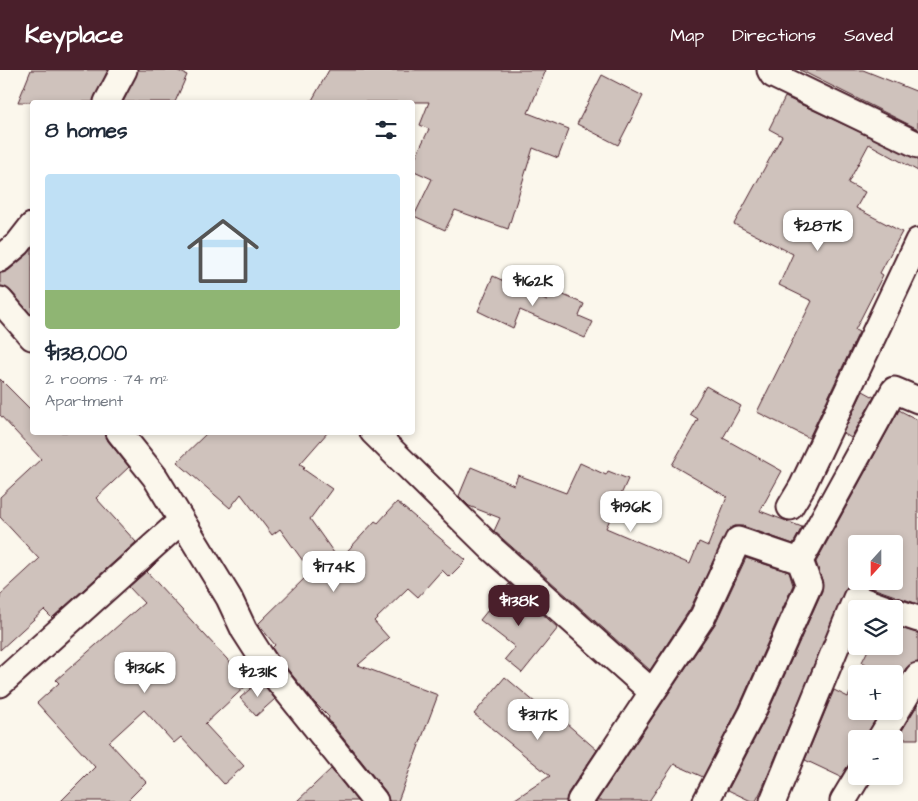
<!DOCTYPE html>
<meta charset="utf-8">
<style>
:root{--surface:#fff;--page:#f6f6f7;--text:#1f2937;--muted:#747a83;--accent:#4a1f2b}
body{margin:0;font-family:"Architects Daughter",sans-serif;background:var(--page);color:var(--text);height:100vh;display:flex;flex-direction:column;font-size:19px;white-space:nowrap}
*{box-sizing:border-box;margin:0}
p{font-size:16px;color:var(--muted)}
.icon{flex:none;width:28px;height:28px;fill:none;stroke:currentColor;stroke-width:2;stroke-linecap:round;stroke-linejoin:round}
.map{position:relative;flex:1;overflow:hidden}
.side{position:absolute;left:30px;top:30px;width:385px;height:335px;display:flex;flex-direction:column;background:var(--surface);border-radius:5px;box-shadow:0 2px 8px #0003}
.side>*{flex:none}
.needle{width:32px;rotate:201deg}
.buttons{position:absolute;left:848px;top:465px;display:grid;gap:10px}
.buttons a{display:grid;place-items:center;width:55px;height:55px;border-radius:5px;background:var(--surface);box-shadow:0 2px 8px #0003;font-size:25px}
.price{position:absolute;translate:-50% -42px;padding:0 11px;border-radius:10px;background:#fff;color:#222;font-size:16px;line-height:32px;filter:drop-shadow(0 1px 2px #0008)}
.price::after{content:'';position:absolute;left:50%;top:30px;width:15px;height:11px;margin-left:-8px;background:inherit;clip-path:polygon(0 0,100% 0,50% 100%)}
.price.selected{background:var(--accent);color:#fff}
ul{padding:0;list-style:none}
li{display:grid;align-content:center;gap:10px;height:265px;padding:0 15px}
li span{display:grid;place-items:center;height:155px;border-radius:5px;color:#555}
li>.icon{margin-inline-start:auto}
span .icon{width:90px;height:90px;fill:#fffc;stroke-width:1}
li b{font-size:21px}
h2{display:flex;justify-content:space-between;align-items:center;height:60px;padding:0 15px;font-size:21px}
header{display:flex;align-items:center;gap:30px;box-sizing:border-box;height:70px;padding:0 25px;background:var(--accent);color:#fff}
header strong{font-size:24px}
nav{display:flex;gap:28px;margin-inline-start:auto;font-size:18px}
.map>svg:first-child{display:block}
.building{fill:#cfc2bc;stroke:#4a1f2b;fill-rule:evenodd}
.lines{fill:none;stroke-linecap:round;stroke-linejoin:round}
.minor-casing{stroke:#4a1f2b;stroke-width:29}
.minor{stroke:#fbf7ec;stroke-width:25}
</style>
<header>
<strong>Keyplace</strong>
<nav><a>Map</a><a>Directions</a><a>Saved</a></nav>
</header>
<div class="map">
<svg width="918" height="731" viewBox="0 0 918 731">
<rect width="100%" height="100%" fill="#fbf7ec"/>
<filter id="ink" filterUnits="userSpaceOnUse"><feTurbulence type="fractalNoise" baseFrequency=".02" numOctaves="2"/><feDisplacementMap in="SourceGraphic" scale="10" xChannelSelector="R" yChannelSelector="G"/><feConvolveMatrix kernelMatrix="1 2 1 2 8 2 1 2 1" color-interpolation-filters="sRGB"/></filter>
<g filter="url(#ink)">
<path class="building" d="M31,0H108L93,32H18Z
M138,0H176L187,5L175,32H123Z
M329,0H546L528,43L569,59L558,88L533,78L508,159L455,140L445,160L414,146L432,109L412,100V94L429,59L420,55L429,32H311Z
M800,0H863L918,22V59Z
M602,5L643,26L618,75L577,54Z
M785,27L918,89V101L869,74L848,113L865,122L856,138L902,162L880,203L883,205L855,260L859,262L809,368L757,342L812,231L779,215L793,184L734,154L782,66L769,59Z
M32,179V246L11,221L0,216V203L9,200Z
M493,206L547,231L552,220L584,234L579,246L593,252L585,268L520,240L513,258L478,241Z
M0,309L32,341V362H105L108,371L129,397L96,428L136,472L52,548L44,540L0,580V525L39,489L0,447V427L41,389L0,345Z
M706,316L741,336L723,368L782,401L760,441L802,457L793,474L743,456H735L729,459L690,539L650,600L494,461L500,448L469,436L459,426L471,397L514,415L518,405L566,423L580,393L606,405L608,401L628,409L606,458L690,494L699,472L708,476L727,427L672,395L698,349L690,344Z
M863,321L874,327L851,368L843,363Z
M899,340L918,350V534L861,514H853L847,517L762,719L756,731H751L728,720L765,649L822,521V510L816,492ZM856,474H894V511H856Z
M208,362H328L300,394L305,397L303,399L332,419L310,449L339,490L375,451L378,453L397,432L466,490L449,507L442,500L418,527L408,518L374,551L389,568L358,595L438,625L398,731H389L386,722L328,649L329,647L314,632L281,591L272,578L275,575L258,554L311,502L280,459L272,465L241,424L230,438L177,392Z
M746,488L789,502L793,515L739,637L703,707L674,694L649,731H597L715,554Z
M156,493L147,502L249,613L205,654L244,696L224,714L181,667L174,673L144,640L109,672L146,712L127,731H61L95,697L37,633L59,613L56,610L144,533L129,517Z
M509,514L558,558L522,603L505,589L515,577L480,550Z
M894,556L918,563V592L906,598L894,618V604H860L866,594L862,592L870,576H894Z
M505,607L556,650L559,647L597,680L568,723L566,731H512L550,706L474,644Z
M260,610L275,629L256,646L240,628Z
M856,611V641H880L866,667L856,661V683L841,707L805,690L834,620L848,627Z
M918,634V669H897Z
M331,699L357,731H297Z"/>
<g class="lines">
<g class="minor-casing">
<path id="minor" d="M770,0L773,5L918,75
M107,32L124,0
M0,189L18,174L32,156
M0,230L32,267
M119,362L155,407L229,528L244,560L269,599L375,731
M373,362L491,478L651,621
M790,437L802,417L918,171
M894,541L918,549
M0,614L181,451
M880,669L918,606
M580,731L703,546L738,470L800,491L894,320L918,330
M706,731L752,643L809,515L800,491
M773,731L856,528L887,539
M843,731L858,706"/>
</g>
<use href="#minor" class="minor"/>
</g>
</g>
</svg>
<div class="buttons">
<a><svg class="needle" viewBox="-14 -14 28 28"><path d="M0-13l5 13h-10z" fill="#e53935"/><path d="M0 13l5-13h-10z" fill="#747a83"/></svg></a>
<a><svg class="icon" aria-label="layers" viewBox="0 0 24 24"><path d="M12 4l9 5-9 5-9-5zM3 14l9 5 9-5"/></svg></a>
<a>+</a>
<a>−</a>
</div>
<b class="price" style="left:818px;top:182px">$287K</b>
<b class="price" style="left:533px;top:237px">$162K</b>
<b class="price" style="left:631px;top:463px">$196K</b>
<b class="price" style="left:334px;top:523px">$174K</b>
<b class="price selected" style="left:519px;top:557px">$138K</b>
<b class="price" style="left:145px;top:624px">$136K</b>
<b class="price" style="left:258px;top:628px">$231K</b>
<b class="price" style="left:538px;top:671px">$317K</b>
<section class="side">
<h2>8 homes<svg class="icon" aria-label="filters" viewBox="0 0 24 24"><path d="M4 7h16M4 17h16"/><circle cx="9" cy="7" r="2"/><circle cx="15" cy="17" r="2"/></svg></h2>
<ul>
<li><span style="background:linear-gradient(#bfe0f5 75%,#8fb573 0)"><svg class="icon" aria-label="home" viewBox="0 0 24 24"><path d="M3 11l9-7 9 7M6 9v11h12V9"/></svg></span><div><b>$138,000</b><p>2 rooms · 74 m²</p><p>Apartment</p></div></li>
</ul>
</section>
</div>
